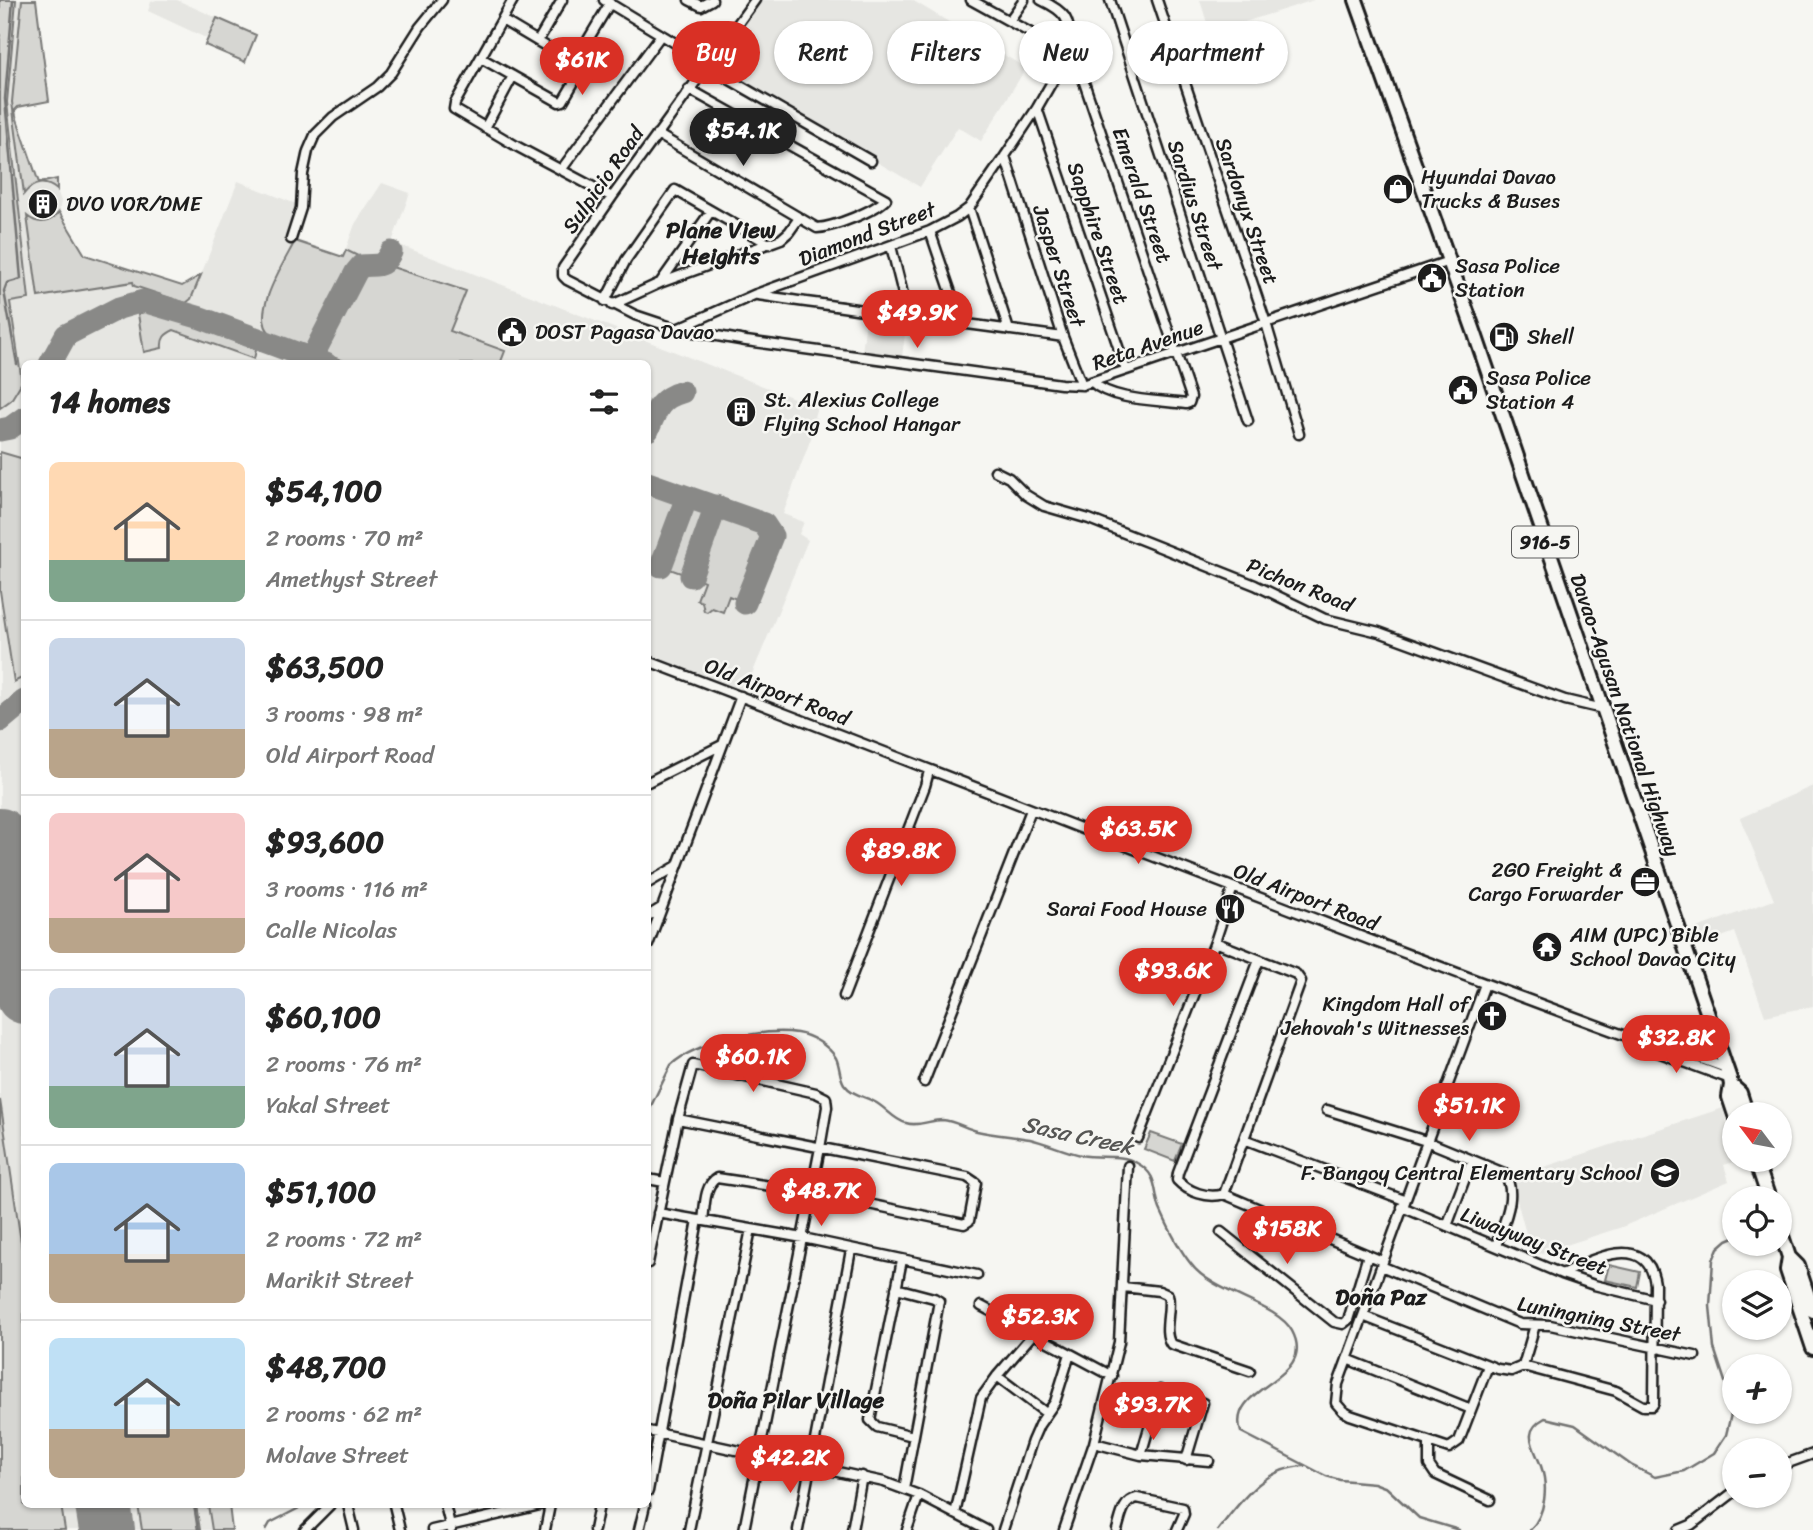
<!DOCTYPE html>
<meta charset="utf-8">
<style>
:root{--surface:#fff;--page:#f2f2f2;--text:#222;--muted:#767676;--line:#e0e0e0;--accent:#d93025}
body{margin:0;font-family:Sriracha,sans-serif;background:var(--page);color:var(--text);height:100vh;display:flex;flex-direction:column;font-size:26px;white-space:nowrap}
*{box-sizing:border-box;margin:0}
p{font-size:23px;color:var(--muted)}
.icon{flex:none;width:38px;height:38px;fill:none;stroke:currentColor;stroke-width:2;stroke-linecap:round;stroke-linejoin:round}
.map{position:relative;flex:1;overflow:hidden}
.side{position:absolute;left:21px;top:360px;width:630px;height:1148px;display:flex;flex-direction:column;background:var(--surface);border-radius:10px;box-shadow:0 2px 5px #0004}
.side>*{flex:none}
.guide{position:absolute;left:672px;top:21px;width:665px;height:63px;display:flex;gap:14px}
.needle{width:46px;rotate:302deg}
.fabs{position:absolute;left:1722px;top:1102px;display:grid;gap:14px}
.fabs a{display:grid;place-items:center;width:70px;height:70px;border-radius:50%;background:var(--surface);box-shadow:0 2px 5px #0004;font-size:35px}
.price{position:absolute;translate:-50% -60px;padding:0 16px;border-radius:24px;background:var(--accent);color:#fff;font-size:23px;line-height:46px;filter:drop-shadow(0 2px 4px #0008)}
.price::after{content:'';position:absolute;left:50%;top:42px;width:21px;height:16px;margin-left:-10px;background:inherit;clip-path:polygon(0 0,100% 0,50% 100%)}
.price.active{background:#222;color:#fff}
ul{padding:0;list-style:none}
li{display:flex;align-items:center;gap:21px;height:175px;padding:0 28px}
li+li{border-top:2px solid var(--line)}
li span{display:grid;place-items:center;flex:none;width:196px;height:140px;border-radius:10px;color:#555}
li>.icon{margin-inline-start:auto}
span .icon{width:84px;height:84px;fill:#fffc;stroke-width:1}
li b{font-size:30px}
h2{display:flex;justify-content:space-between;align-items:center;height:84px;padding:0 28px;font-size:30px}
.pill{padding:0 24px;border-radius:32px;background:var(--surface);box-shadow:0 2px 5px #0004;font-size:24px;line-height:63px}
.pill.active{background:var(--accent);color:#fff}
.map>svg:first-child{display:block}
.built{fill:#e6e6e2}
.green{fill:#d6d6d2;stroke:#797977;stroke-width:2}
.lines{fill:none;stroke-linecap:round;stroke-linejoin:round}
.stream{stroke:#727271;stroke-width:2.5}
.taxiway{stroke:#898987;stroke-width:23}
.runway{stroke:#898987;stroke-width:56}
.minor-casing{stroke:#1c1c1c;stroke-width:13}
.primary-casing{stroke:#1c1c1c;stroke-width:18}
.minor{stroke:#f6f6f2;stroke-width:8}
.primary{stroke:#f6f6f2;stroke-width:12}
.labels{text-anchor:middle;stroke-width:5;stroke-linejoin:round;paint-order:stroke}
.shield{fill:#f6f6f2;stroke:#5d5d5c;stroke-width:2}
.shield-label{font-size:19px;font-weight:bold;fill:#1c1c1c}
.poi-label{font-size:21px;fill:#1c1c1c;stroke:#f6f6f2;text-anchor:start}
.street-label{font-size:21px;fill:#1c1c1c;stroke:#f6f6f2}
.neighbourhood-label{font-size:23px;font-weight:bold;fill:#1c1c1c;stroke:#f6f6f2}
.water-label{font-size:23px;font-style:italic;fill:#565654;stroke:#f6f6f2}
</style>
<div class="map">
<svg width="1813" height="1530" viewBox="0 0 1813 1530">
<rect width="100%" height="100%" fill="#f6f6f2"/>
<filter id="ink" filterUnits="userSpaceOnUse"><feTurbulence type="fractalNoise" baseFrequency=".0143" numOctaves="2"/><feDisplacementMap in="SourceGraphic" scale="14" xChannelSelector="R" yChannelSelector="G"/><feConvolveMatrix kernelMatrix="1 2 1 2 8 2 1 2 1" color-interpolation-filters="sRGB"/></filter>
<g filter="url(#ink)">
<path class="built" d="M0,0H36L49,101L18,107L15,110L16,116L39,183L57,179V190L61,201L59,213L85,255L183,286L201,275L238,181L296,204L287,238L343,257L355,224L382,183L410,193L392,242L817,407L814,417L818,419L783,514L804,522L799,534L808,540L745,691L648,654V364H24V1505H229L232,1530H0Z
M156,0H177L217,18L208,39L148,11L151,2Z
M761,0H912L1026,68L981,141L958,127L920,187L713,67Z
M1200,0H1314L1210,33Z
M867,314L907,319L902,357L862,352Z
M1813,786V1006L1765,1016L1735,932L1697,946L1691,930L1774,900L1740,818Z
M1723,1108L1734,1149V1160L1737,1161L1724,1165L1729,1181L1622,1227L1532,1256L1511,1178Z"/>
<path class="green" d="M0,0H16L7,102L29,299L10,302L22,382L11,400L0,408Z
M22,0H36L49,101L18,107L15,110L16,116L39,183L57,179V190C45,180 33,182 24,194L12,102Z
M217,18L256,35L245,62L205,45Z
M59,212L85,255L182,286L201,275L191,299L186,303L134,286L133,282L38,297L27,216C38,225 50,224 59,212Z
M295,241L343,257L346,250L360,257L313,345L306,347C295,344 278,340 270,333C250,314 285,261 295,241Z
M386,265L466,291L450,331L505,351L500,364H352L319,352L358,275C366,266 377,272 386,265Z
M147,311H161L251,344L256,350L254,359L174,330C165,334 161,338 162,348L144,352L138,314Z
M0,452L24,459V677L14,682L0,591Z
M648,489L682,502L658,565L649,562L648,565Z
M688,505L712,513L702,541H699L695,551L698,552L689,576L664,567Z
M716,515L764,532L767,539L744,598L739,600L729,596L723,612L712,608L707,612L704,611L702,602L697,600L704,581L694,577L703,554L706,555L710,545L707,543Z
M0,1100L24,1262V1505H61L65,1530H0Z
M1151,1133L1182,1144L1175,1161L1144,1149Z
M1609,1265L1640,1272L1637,1287L1605,1280Z
M138,1505H196L200,1530H142Z
M208,1505H229L232,1530H212Z"/>
<g class="lines">
<path class="stream" d="M13,0L5,99L21,279L7,283L4,291L17,364
M648,1112L671,1065C695,1042 764,1028 797,1033C811,1035 829,1046 836,1058C840,1066 839,1076 844,1084C852,1095 864,1096 875,1102C886,1108 894,1120 906,1123C918,1127 930,1120 942,1120C955,1121 965,1128 977,1131C995,1135 1013,1136 1030,1139C1047,1143 1063,1151 1081,1155C1100,1159 1120,1153 1137,1163C1159,1175 1153,1191 1160,1209C1168,1227 1179,1249 1191,1264C1213,1294 1277,1303 1292,1331C1319,1381 1225,1385 1241,1432L1326,1476L1340,1480L1374,1483L1387,1488L1419,1518L1459,1530
M194,1505L198,1530
M266,1530L270,1523L305,1505
M1218,1530C1241,1501 1264,1467 1305,1466
M1530,1530C1546,1514 1548,1486 1541,1466C1533,1445 1521,1431 1545,1418L1575,1425L1631,1465L1655,1477L1684,1471L1714,1453L1726,1435L1733,1406L1714,1348L1710,1306L1713,1260L1718,1248L1727,1240L1734,1237"/>
<path class="taxiway" d="M311,359L356,272L361,266C378,264 382,269 391,252
M50,364L66,335L119,308L143,301L201,318L326,364
M0,430L10,428L24,418
M648,430C656,410 660,398 682,392
M648,483L764,524L772,536L745,603
M661,566L687,497
M691,576L716,506
M0,721L24,701
M0,914L8,890
M0,950L13,962L22,981"/>
<path class="runway" d="M0,836L24,996
M103,1505L107,1530"/>
<g class="minor-casing">
<path id="minor" d="M513,0L455,103L454,109L518,147L612,197
M604,0L708,63
M689,0L701,6L712,0
M755,0L612,197L563,268V276L567,280L635,315L677,329L746,341L1061,384L1082,385L1449,261
M971,0L1047,42
M1041,0C1068,13 1068,18 1072,47L1191,397L1189,403L1186,404C1158,400 1112,401 1092,382
M1110,0L1248,421
M1157,0L1266,323L1299,434
M1009,21L1024,0
M538,41L562,0
M481,58L559,102L563,101L580,72V67L574,63L502,20
M574,63L610,3
M706,66L871,161
M1037,108L1126,370
M485,128L513,76
M657,134L817,228C834,227 875,211 886,199L689,89
M1005,156L1063,337L1082,385
M561,170L661,35
M969,208L1009,330
M930,231L961,322
M291,239L301,208L303,174L308,151L315,135L333,117L377,87L391,73L420,27L442,0
M891,246L909,318
M660,283L711,211
M758,295C859,310 961,323 1063,337
M605,301L626,260L675,190L769,244
M612,305L660,283L781,239L789,232L799,218
M677,329L756,294L930,231L957,217L969,208L1005,156L1037,108L1072,47
M995,471L1009,478L1026,495L1044,506L1089,519L1255,585L1325,619L1379,632L1565,700L1603,709
M648,661C979,787 1307,919 1640,1041L1649,1049L1730,1079
M648,782L722,745
M648,883L677,866
M648,916L661,908
M1215,942L1296,974L1301,981L1224,1194
M648,945L741,696
M1259,960L1178,1173L1177,1180C1188,1192 1208,1199 1224,1194L1382,1261
M1485,984L1338,1384L1336,1403L1343,1411L1350,1415L1449,1448L1459,1441L1488,1366
M844,996L925,786L929,771
M1640,1041H1652L1726,1068
M924,1082L1031,810
M1327,1110L1426,1141L1504,1173C1519,1194 1503,1224 1496,1246
M678,1119L967,1177L976,1183L969,1221L964,1224L811,1192L717,1178C704,1185 705,1207 703,1221
M1138,1138L1215,942L1233,887
M1244,1139L1404,1200
M648,1179L664,1182
M1402,1207L1562,1274L1594,1285L1656,1300
M658,1213L803,1238L977,1275
M1447,1226L1472,1160
M1221,1232L1334,1322L1343,1324L1348,1320L1368,1255
M902,1260L870,1420L877,1427L913,1436
M648,1263L678,1119L693,1065L816,1093L826,1098L827,1107L820,1148L744,1530
M1381,1266L1520,1324L1550,1325L1695,1356
M1123,1287L1159,1291L1168,1295C1172,1310 1162,1331 1171,1344L1250,1371
M896,1288L934,1298L939,1301L904,1489
M981,1306L1112,1376
M1363,1316L1498,1369L1511,1371L1523,1366
M1347,1359L1471,1409
M1523,1366L1616,1391L1643,1406H1652L1654,1403L1655,1284C1648,1231 1591,1259 1562,1274
M1523,1366L1535,1325
M997,1376L1046,1413
M648,1431L884,1482L919,1495L986,1530
M1094,1443L1141,1455L1209,1461
M1429,1443V1465L1435,1474L1490,1500
M1141,1455L1160,1390L1203,1403L1186,1460
M1780,1466L1813,1454
M648,1491L698,1220
M348,1505L354,1530
M394,1505L400,1530
M445,1505L451,1529
M955,1514L981,1398L997,1376L1033,1334
M305,1530L330,1505
M432,1530L540,1505
M545,1530L550,1505
M594,1530L599,1505
M639,1530L645,1505
M689,1530L751,1229
M798,1530L851,1250
M852,1530L862,1476
M907,1530L919,1495
M1003,1530L1032,1441L1039,1425L1055,1402L1070,1354
M1064,1530L1094,1443L1119,1342L1128,1166
M1117,1530C1121,1518 1122,1501 1137,1498L1183,1508L1184,1514L1177,1530
M1679,1530L1691,1525L1734,1492"/>
</g>
<g class="primary-casing">
<path id="primary" d="M1356,0L1474,331L1730,1079L1731,1085L1729,1097L1735,1115
M1731,1085L1740,1093L1747,1115
M1756,1160L1769,1199
M1780,1230L1789,1257L1798,1266L1813,1311
M1789,1257L1787,1270L1813,1348"/>
</g>
<use href="#minor" class="minor"/>
<use href="#primary" class="primary"/>
</g>
</g>
<defs>
<g id="shop-disc" transform="scale(1.575)"><circle r="9.5" fill="#1c1c1c" stroke="#f6f6f2"/><path d="M-5-2.5h2.3a2.7 3.5 0 0 1 5.4 0H5L5.5 6h-11ZM-1.5-2.5h3a1.5 2.3 0 0 0-3 0Z" fill="#fff"/></g>
<g id="building-disc" transform="scale(1.575)"><circle r="9.5" fill="#1c1c1c" stroke="#f6f6f2"/><path d="M-4-6H4V6H1V3H-1V6H-4ZM-2.5-4.3h1.7v1.8h-1.7ZM.8-4.3h1.7v1.8H.8ZM-2.5-1h1.7V.8h-1.7ZM.8-1h1.7V.8H.8Z" fill="#fff"/></g>
<g id="civic-disc" transform="scale(1.575)"><circle r="9.5" fill="#1c1c1c" stroke="#f6f6f2"/><path d="M-.6-6.5H3V-4.5H.6V-3L4-1V1h2V6H-6V1h2V-1L-.6-3ZM-1.2 2.5V6h2.4V2.5Z" fill="#fff"/></g>
<g id="fuel-disc" transform="scale(1.575)"><circle r="9.5" fill="#1c1c1c" stroke="#f6f6f2"/><path d="M-5.5-6h7V0h2V4h1.3V-2.5L3-4.5l.8-.8L6-3V5H2.5V1h-1V6h-7ZM-4.2-4.7v3.2H.2V-4.7Z" fill="#fff"/></g>
<g id="office-disc" transform="scale(1.575)"><circle r="9.5" fill="#1c1c1c" stroke="#f6f6f2"/><path d="M-6-3h4V-5.5h4V-3h4V5H-6ZM-1-4.5V-3h2v-1.5ZM-6 0V1H6V0Z" fill="#fff"/></g>
<g id="restaurant-disc" transform="scale(1.575)"><circle r="9.5" fill="#1c1c1c" stroke="#f6f6f2"/><path d="M-5-6h1v4h1v-4h1v4h1v-4h1v5L-1.5 .5V6h-2V.5L-5-1ZM5-6V6H3V1.5H1.5Q1.5-4 5-6Z" fill="#fff"/></g>
<g id="temple-disc" transform="scale(1.575)"><circle r="9.5" fill="#1c1c1c" stroke="#f6f6f2"/><path d="M0-6L5-2H3V0L6.5 2.5H4V6H1.5V3h-3V6H-4V2.5H-6.5L-3 0V-2H-5Z" fill="#fff"/></g>
<g id="church-disc" transform="scale(1.575)"><circle r="9.5" fill="#1c1c1c" stroke="#f6f6f2"/><path d="M-1.2-6h2.4v3.5h3.3v2.4h-3.3V6h-2.4V-.1h-3.3v-2.4h3.3Z" fill="#fff"/></g>
<g id="school-disc" transform="scale(1.575)"><circle r="9.5" fill="#1c1c1c" stroke="#f6f6f2"/><path d="M0-5L7-2L0 1L-7-2ZM-4 1L0 2.5L4 1V4Q0 6-4 4Z" fill="#fff"/></g>
</defs>
<g fill-rule="evenodd">
<use href="#shop-disc" x="1398" y="189"/>
<use href="#building-disc" x="43" y="204"/>
<use href="#civic-disc" x="1432" y="278"/>
<use href="#civic-disc" x="512" y="332"/>
<use href="#fuel-disc" x="1504" y="337"/>
<use href="#civic-disc" x="1463" y="390"/>
<use href="#building-disc" x="741" y="412"/>
<use href="#office-disc" x="1645" y="882"/>
<use href="#restaurant-disc" x="1230" y="909"/>
<use href="#temple-disc" x="1547" y="947"/>
<use href="#church-disc" x="1492" y="1016"/>
<use href="#school-disc" x="1665" y="1173"/>
</g>
<g class="labels">
<rect class="shield" x="1512" y="526.5" width="66" height="31" rx="5"/>
<g class="shield-label">
<text x="1545" y="549">916-5</text>
</g>
<g class="poi-label">
<text x="1421" y="184">Hyundai Davao<tspan x="1421" dy="24">Trucks &amp; Buses</tspan></text>
<text x="66" y="211">DVO VOR/DME</text>
<text x="1455" y="273">Sasa Police<tspan x="1455" dy="24">Station</tspan></text>
<text x="535" y="339">DOST Pagasa Davao</text>
<text x="1527" y="344">Shell</text>
<text x="1486" y="385">Sasa Police<tspan x="1486" dy="24">Station 4</tspan></text>
<text x="764" y="407">St. Alexius College<tspan x="764" dy="24">Flying School Hangar</tspan></text>
<text x="1622" y="877" text-anchor="end">2GO Freight &amp;<tspan x="1622" dy="24">Cargo Forwarder</tspan></text>
<text x="1207" y="916" text-anchor="end">Sarai Food House</text>
<text x="1570" y="942">AIM (UPC) Bible<tspan x="1570" dy="24">School Davao City</tspan></text>
<text x="1469" y="1011" text-anchor="end">Kingdom Hall of<tspan x="1469" dy="24">Jehovah's Witnesses</tspan></text>
<text x="1642" y="1180" text-anchor="end">F. Bangoy Central Elementary School</text>
</g>
<g class="street-label">
<text transform="translate(603 180) rotate(-55)" y="7">Sulpicio Road</text>
<text transform="translate(1142 195) rotate(71)" y="7">Emerald Street</text>
<text transform="translate(1195 205) rotate(72)" y="7">Sardius Street</text>
<text transform="translate(1247 211) rotate(71)" y="7">Sardonyx Street</text>
<text transform="translate(1098 233) rotate(71)" y="7">Sapphire Street</text>
<text transform="translate(867 234) rotate(-21)" y="7">Diamond Street</text>
<text transform="translate(1059 266) rotate(72)" y="7">Jasper Street</text>
<text transform="translate(1148 345) rotate(-19)" y="7">Reta Avenue</text>
<text transform="translate(1300 585) rotate(22)" y="7">Pichon Road</text>
<text transform="translate(777 692) rotate(21)" y="7">Old Airport Road</text>
<text transform="translate(1625 715) rotate(71)" y="7">Davao-Agusan National Highway</text>
<text transform="translate(1306 897) rotate(21)" y="7">Old Airport Road</text>
<text transform="translate(1534 1241) rotate(21)" y="7">Liwayway Street</text>
<text transform="translate(1599 1319) rotate(11)" y="7">Luningning Street</text>
</g>
<g class="neighbourhood-label">
<text x="721" y="238">Plane View<tspan x="721" dy="26">Heights</tspan></text>
<text x="1381" y="1305">Doña Paz</text>
<text x="796" y="1408">Doña Pilar Village</text>
</g>
<g class="water-label">
<text transform="translate(1078 1135) rotate(12)" y="8">Sasa Creek</text>
</g>
</g>
</svg>
<div class="fabs">
<a><svg class="needle" viewBox="-14 -14 28 28"><path d="M0-13l5 13h-10z" fill="#e53935"/><path d="M0 13l5-13h-10z" fill="#767676"/></svg></a>
<a><svg class="icon" aria-label="locate" viewBox="0 0 24 24"><circle cx="12" cy="12" r="6"/><path d="M12 2v4M12 18v4M2 12h4M18 12h4"/></svg></a>
<a><svg class="icon" aria-label="layers" viewBox="0 0 24 24"><path d="M12 4l9 5-9 5-9-5zM3 14l9 5 9-5"/></svg></a>
<a>+</a>
<a>−</a>
</div>
<b class="price" style="left:582px;top:97px">$61K</b>
<b class="price active" style="left:743px;top:168px">$54.1K</b>
<b class="price" style="left:917px;top:350px">$49.9K</b>
<b class="price" style="left:1138px;top:866px">$63.5K</b>
<b class="price" style="left:901px;top:888px">$89.8K</b>
<b class="price" style="left:1173px;top:1008px">$93.6K</b>
<b class="price" style="left:1676px;top:1075px">$32.8K</b>
<b class="price" style="left:753px;top:1094px">$60.1K</b>
<b class="price" style="left:1469px;top:1143px">$51.1K</b>
<b class="price" style="left:821px;top:1228px">$48.7K</b>
<b class="price" style="left:1287px;top:1266px">$158K</b>
<b class="price" style="left:1040px;top:1354px">$52.3K</b>
<b class="price" style="left:1153px;top:1442px">$93.7K</b>
<b class="price" style="left:790px;top:1495px">$42.2K</b>
<div class="guide">
<a class="pill active">Buy</a>
<a class="pill">Rent</a>
<a class="pill">Filters</a>
<a class="pill">New</a>
<a class="pill">Apartment</a>
</div>
<section class="side">
<h2>14 homes<svg class="icon" aria-label="filters" viewBox="0 0 24 24"><path d="M4 7h16M4 17h16"/><circle cx="9" cy="7" r="2"/><circle cx="15" cy="17" r="2"/></svg></h2>
<ul>
<li><span style="background:linear-gradient(#ffd9b3 70%,#7fa58c 0)"><svg class="icon" aria-label="home" viewBox="0 0 24 24"><path d="M3 11l9-7 9 7M6 9v11h12V9"/></svg></span><div><b>$54,100</b><p>2 rooms · 70 m²</p><p>Amethyst Street</p></div></li>
<li><span style="background:linear-gradient(#c9d6e8 65%,#b9a48a 0)"><svg class="icon" aria-label="home" viewBox="0 0 24 24"><path d="M3 11l9-7 9 7M6 9v11h12V9"/></svg></span><div><b>$63,500</b><p>3 rooms · 98 m²</p><p>Old Airport Road</p></div></li>
<li><span style="background:linear-gradient(#f6c9c9 75%,#b9a48a 0)"><svg class="icon" aria-label="home" viewBox="0 0 24 24"><path d="M3 11l9-7 9 7M6 9v11h12V9"/></svg></span><div><b>$93,600</b><p>3 rooms · 116 m²</p><p>Calle Nicolas</p></div></li>
<li><span style="background:linear-gradient(#c9d6e8 70%,#7fa58c 0)"><svg class="icon" aria-label="home" viewBox="0 0 24 24"><path d="M3 11l9-7 9 7M6 9v11h12V9"/></svg></span><div><b>$60,100</b><p>2 rooms · 76 m²</p><p>Yakal Street</p></div></li>
<li><span style="background:linear-gradient(#a9c7e8 65%,#b9a48a 0)"><svg class="icon" aria-label="home" viewBox="0 0 24 24"><path d="M3 11l9-7 9 7M6 9v11h12V9"/></svg></span><div><b>$51,100</b><p>2 rooms · 72 m²</p><p>Marikit Street</p></div></li>
<li><span style="background:linear-gradient(#bfe0f5 65%,#b9a48a 0)"><svg class="icon" aria-label="home" viewBox="0 0 24 24"><path d="M3 11l9-7 9 7M6 9v11h12V9"/></svg></span><div><b>$48,700</b><p>2 rooms · 62 m²</p><p>Molave Street</p></div></li>
</ul>
</section>
</div>
